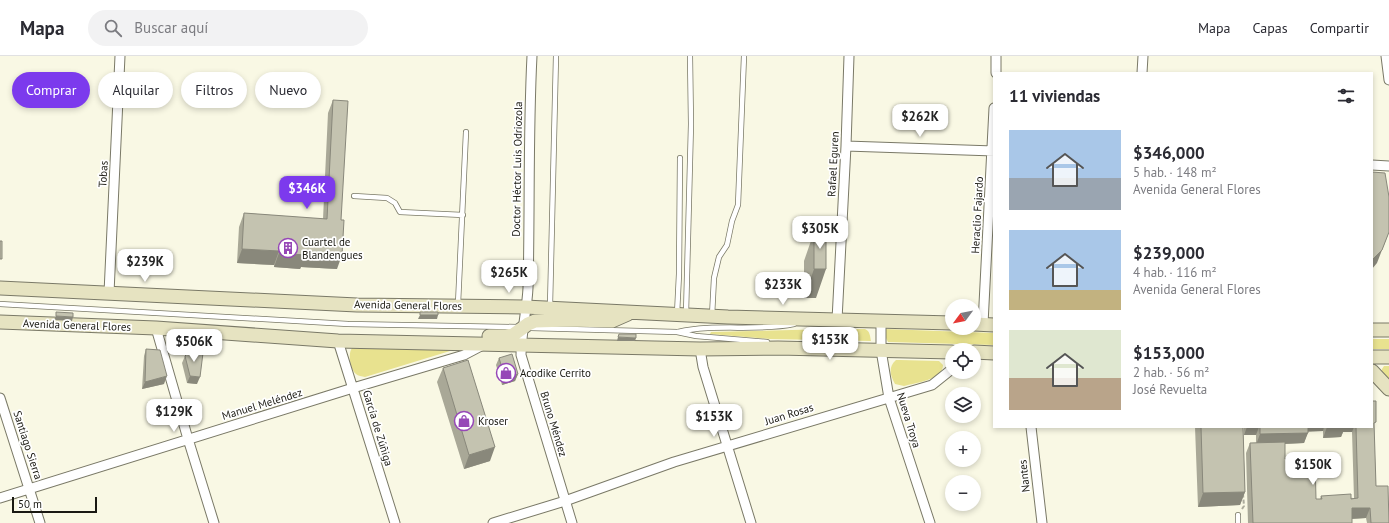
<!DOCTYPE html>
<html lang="es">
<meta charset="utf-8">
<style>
:root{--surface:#fff;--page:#f2f2f3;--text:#2b2b33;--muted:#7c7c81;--line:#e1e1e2;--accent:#7c3aed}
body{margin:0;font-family:"PT Sans",sans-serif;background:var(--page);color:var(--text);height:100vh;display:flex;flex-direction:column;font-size:15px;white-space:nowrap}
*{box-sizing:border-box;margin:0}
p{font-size:13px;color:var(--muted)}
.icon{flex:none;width:22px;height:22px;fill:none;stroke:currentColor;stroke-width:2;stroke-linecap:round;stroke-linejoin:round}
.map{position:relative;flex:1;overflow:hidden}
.sheet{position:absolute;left:993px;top:16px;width:380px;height:356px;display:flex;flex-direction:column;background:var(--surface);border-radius:0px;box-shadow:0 2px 6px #0003}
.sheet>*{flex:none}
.banner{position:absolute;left:12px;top:16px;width:380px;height:36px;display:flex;gap:8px}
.needle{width:26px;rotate:238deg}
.tools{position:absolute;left:945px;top:243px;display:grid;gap:8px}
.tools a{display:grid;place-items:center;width:36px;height:36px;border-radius:50%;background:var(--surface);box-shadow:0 2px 6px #0003;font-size:20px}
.scale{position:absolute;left:12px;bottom:10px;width:85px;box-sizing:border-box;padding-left:4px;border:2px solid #1a1912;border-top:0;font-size:11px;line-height:14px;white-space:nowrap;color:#1a1912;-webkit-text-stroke:3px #fff;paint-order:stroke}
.price{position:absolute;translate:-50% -34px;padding:0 9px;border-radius:8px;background:#fff;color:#222;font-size:13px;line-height:26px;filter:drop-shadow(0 1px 2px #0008)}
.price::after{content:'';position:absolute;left:50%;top:24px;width:12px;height:9px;margin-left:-6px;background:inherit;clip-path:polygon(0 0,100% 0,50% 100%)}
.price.current{background:var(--accent);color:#fff}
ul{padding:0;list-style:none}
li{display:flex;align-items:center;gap:12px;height:100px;padding:0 16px}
li span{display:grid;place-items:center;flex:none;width:112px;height:80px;border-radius:0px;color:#555}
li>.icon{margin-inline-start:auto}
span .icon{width:48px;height:48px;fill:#fffc;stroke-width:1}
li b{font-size:17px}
h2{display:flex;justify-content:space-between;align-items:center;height:48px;padding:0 16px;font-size:17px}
.pill{padding:0 14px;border-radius:18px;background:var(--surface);box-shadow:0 2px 6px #0003;font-size:14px;line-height:36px}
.pill.current{background:var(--accent);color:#fff}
header{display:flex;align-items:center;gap:24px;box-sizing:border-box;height:56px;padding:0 20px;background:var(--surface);border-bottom:1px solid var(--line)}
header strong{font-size:19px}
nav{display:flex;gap:22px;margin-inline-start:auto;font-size:14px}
.search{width:280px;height:36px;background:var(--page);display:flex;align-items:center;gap:10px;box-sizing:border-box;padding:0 14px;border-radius:22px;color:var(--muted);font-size:15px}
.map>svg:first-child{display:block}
.green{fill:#e8e28f}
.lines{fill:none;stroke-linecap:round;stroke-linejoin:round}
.lane-casing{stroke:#7a7967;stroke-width:6}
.street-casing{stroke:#7a7967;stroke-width:11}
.secondary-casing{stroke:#7a7967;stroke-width:15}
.path{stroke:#adac9d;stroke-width:2;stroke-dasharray:4 2;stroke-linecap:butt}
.lane{stroke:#fff;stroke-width:4.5}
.street{stroke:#fff;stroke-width:9}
.secondary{stroke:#e6e3c1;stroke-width:13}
.wall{fill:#a9a897;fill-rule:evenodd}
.shaded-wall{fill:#89887b}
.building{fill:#c4c3b0;stroke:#89887b}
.labels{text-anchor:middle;stroke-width:3.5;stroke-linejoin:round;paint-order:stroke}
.street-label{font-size:11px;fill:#1a1912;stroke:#fff}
.poi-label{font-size:11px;fill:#1a1912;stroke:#fff;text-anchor:start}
</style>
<header>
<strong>Mapa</strong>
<div class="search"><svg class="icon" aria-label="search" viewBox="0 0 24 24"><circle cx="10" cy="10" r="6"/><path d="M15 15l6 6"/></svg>Buscar aquí</div>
<nav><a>Mapa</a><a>Capas</a><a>Compartir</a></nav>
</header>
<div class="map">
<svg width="1389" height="467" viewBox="0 0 1389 467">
<rect width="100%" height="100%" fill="#f9f8e4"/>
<path class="green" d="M832,273H865C870,275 870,280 871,285L770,283L710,278L711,276Z
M885,273L994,277V289L888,286L885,280Z
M1372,283H1389V293H1372Z
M353,291L450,294V295L365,321C362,320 358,320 356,318C350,313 347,296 353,291Z
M896,304H900L939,305L943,309C943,324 915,327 904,330L895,328C890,319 888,311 896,304Z
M1384,310H1389V323L1382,315V313Z"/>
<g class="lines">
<g class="lane-casing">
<path id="lane" d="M354,140L387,142L395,147L400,156L463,159
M0,248L348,268L517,271
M458,248L466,76
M550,250L556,0
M677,258L679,218L680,102
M686,258L691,68L690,0
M712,260L714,222L719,201L727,189L732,165L738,149L744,0
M531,272L677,276L696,280L767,286
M678,276C716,267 756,276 794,268
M1238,459V467"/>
</g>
<g class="street-casing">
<path id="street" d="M532,0C528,77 530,155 528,232C527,254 521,277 521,299L572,467
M1386,0L1389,24
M996,17V0
M1142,17L1143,0
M846,90L994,95
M1372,109L1389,110
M109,237L120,0
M837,264L846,90L849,0
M881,266V294L889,342L930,467
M983,268L994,52
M156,272L188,383L214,467
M338,285L395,467
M700,293L703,311L751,467
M0,342L40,467
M1031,371L1042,467
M0,442L353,332L464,299L483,289
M493,467L565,445L674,406L932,329L952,313"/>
</g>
<g class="secondary-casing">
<path id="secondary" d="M0,232L357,249L525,251L728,261L952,267
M0,266L156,272L338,285L700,293L778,292L952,296
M974,268L994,269
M1372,274H1389
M489,280H506L513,279L528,268L535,265L569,264L612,265L628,258
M974,296L994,297
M1372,301H1389
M1372,315L1389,333"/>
</g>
<path class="path" d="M1242,453L1244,450L1243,438"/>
<use href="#lane" class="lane"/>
<use href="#street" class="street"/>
<use href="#secondary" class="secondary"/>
</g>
<path class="wall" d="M333,44L337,213L301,211L300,213L274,211V209L237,207L239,171L244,157L323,163L328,57Z
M814,176L816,242H804V205Z
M146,293L164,328L142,333L144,300Z
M185,300L197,328L187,327L182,307Z
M499,302L518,318L515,325L502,329L496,309Z
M443,312L490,405L464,413L437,326Z
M1195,371H1243L1245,436L1240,449L1198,451Z
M1244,371H1372L1374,372L1376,430L1389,467H1367L1366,462L1352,463V467H1248L1246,397L1250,387H1256V379H1244ZM1308,375H1323V382L1341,381L1343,376H1352L1354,442L1321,440L1320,443H1316L1285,403V388L1304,387Z"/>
<path class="shaded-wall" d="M1389,176L1377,207L1372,213V204Z
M242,193L279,195L274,209L237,207Z
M279,197H305L342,199L337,213L301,211L300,213L274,211Z
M814,213H826L816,242H804Z
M420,259H438L437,263H418Z
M56,260L73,261L72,265L54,264Z
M618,281L636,282L635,285H617Z
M518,318L515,325L502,329L505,322Z
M167,320L164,328L142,333L145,326Z
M190,320L200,321L197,328L187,327Z
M1247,371H1259L1256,379H1244Z
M1305,371H1324L1323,375L1303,376Z
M1327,371H1354L1352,376H1343L1341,381L1323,382Z
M1308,377L1304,387L1256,389L1260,378Z
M495,391L490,405L464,413L469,399Z
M1245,436L1240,449L1198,451L1203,437Z
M1352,452H1370L1366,462L1348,463Z"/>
<path class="building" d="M333,44L348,45L341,164H344L342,199L305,197V199L279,197V195L242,193L244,157L327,163Z
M1372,116L1385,117L1389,141V176L1382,194L1372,204Z
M814,176H826V213H814Z
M0,185H2V203H0Z
M56,256L73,257V261L56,260Z
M420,256H438V259H420Z
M619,278H636V282L618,281Z
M146,293L160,294L167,320L145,326Z
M189,296L203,297L200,321L190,320L185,300Z
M512,298L518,318L505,322L499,302Z
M468,304L495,391L469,399L443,312Z
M1372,345H1376V366L1374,367L1376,430H1388L1389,467H1371L1370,452H1352V467H1253L1250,387L1285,386V403L1315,402L1316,443H1322L1321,440L1351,438V443L1358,442L1356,371H1372Z
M1201,371H1243L1245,436L1203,437Z
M1260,371H1308V377L1260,378Z"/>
<defs>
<g id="building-ring" transform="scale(1)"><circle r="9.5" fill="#fff" stroke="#9647b7" stroke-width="1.5"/><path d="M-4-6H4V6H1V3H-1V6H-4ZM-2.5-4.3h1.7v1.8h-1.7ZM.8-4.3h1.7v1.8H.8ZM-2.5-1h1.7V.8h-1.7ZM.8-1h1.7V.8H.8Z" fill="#9647b7"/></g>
<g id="shop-ring" transform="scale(1)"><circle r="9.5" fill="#fff" stroke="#9647b7" stroke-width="1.5"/><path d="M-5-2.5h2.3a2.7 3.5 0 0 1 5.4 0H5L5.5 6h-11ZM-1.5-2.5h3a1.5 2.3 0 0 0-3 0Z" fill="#9647b7"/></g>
</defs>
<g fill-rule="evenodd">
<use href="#building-ring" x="288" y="192"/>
<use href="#shop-ring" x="506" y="317"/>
<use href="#shop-ring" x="464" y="365"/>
</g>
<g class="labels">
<g class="street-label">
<text transform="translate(833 108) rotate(-87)" y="4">Rafael Eguren</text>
<text transform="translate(517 113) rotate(-89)" y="4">Doctor Héctor Luis Odriozola</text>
<text transform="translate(103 118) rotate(-87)" y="4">Tobas</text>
<text transform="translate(977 159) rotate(-87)" y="4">Heraclio Fajardo</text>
<text transform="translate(408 249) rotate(1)" y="4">Avenida General Flores</text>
<text transform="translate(77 269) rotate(2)" y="4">Avenida General Flores</text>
<text transform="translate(262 348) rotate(-17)" y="4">Manuel Meléndez</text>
<text transform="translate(789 358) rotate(-17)" y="4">Juan Rosas</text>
<text transform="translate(909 364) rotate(73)" y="4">Nueva Troya</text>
<text transform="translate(554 368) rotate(73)" y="4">Bruno Méndez</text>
<text transform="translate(378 372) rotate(73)" y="4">García de Zúñiga</text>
<text transform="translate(28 389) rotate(72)" y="4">Santiago Sierra</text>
<text transform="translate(1024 420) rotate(-96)" y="4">Nantes</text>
</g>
<g class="poi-label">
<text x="302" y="190">Cuartel de<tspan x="302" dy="13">Blandengues</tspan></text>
<text x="520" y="321">Acodike Cerrito</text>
<text x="478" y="369">Kroser</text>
</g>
</g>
</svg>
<div class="tools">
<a><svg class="needle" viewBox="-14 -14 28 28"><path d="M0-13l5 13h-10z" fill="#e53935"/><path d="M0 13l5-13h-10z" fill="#7c7c81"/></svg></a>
<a><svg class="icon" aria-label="locate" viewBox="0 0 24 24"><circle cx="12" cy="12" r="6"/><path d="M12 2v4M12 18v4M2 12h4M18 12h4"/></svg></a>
<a><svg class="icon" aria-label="layers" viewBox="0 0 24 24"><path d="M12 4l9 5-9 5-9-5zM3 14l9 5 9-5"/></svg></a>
<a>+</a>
<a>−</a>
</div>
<div class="scale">50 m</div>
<b class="price" style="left:920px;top:82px">$262K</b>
<b class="price current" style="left:307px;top:154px">$346K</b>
<b class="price" style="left:820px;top:194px">$305K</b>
<b class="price" style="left:145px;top:227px">$239K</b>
<b class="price" style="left:509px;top:238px">$265K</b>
<b class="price" style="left:783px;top:250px">$233K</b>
<b class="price" style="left:830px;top:305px">$153K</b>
<b class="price" style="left:194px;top:307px">$506K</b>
<b class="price" style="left:174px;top:377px">$129K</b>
<b class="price" style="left:714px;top:382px">$153K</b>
<b class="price" style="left:1313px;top:430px">$150K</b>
<div class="banner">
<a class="pill current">Comprar</a>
<a class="pill">Alquilar</a>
<a class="pill">Filtros</a>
<a class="pill">Nuevo</a>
</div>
<section class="sheet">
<h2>11 viviendas<svg class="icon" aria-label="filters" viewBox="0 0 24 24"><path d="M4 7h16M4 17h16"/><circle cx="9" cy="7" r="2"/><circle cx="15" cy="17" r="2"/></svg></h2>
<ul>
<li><span style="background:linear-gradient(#a9c7e8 60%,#9aa5b1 0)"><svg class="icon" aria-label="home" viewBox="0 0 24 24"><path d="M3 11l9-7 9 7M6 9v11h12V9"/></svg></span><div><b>$346,000</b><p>5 hab. · 148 m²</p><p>Avenida General Flores</p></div></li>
<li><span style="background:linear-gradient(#a9c7e8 75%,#c2b280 0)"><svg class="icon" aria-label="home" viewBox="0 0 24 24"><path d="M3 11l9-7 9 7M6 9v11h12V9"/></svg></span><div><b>$239,000</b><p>4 hab. · 116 m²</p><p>Avenida General Flores</p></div></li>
<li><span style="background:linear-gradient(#dfe7d0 60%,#b9a48a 0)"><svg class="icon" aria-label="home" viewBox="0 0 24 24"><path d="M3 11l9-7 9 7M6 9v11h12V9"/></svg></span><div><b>$153,000</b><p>2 hab. · 56 m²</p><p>José Revuelta</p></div></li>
</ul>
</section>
</div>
